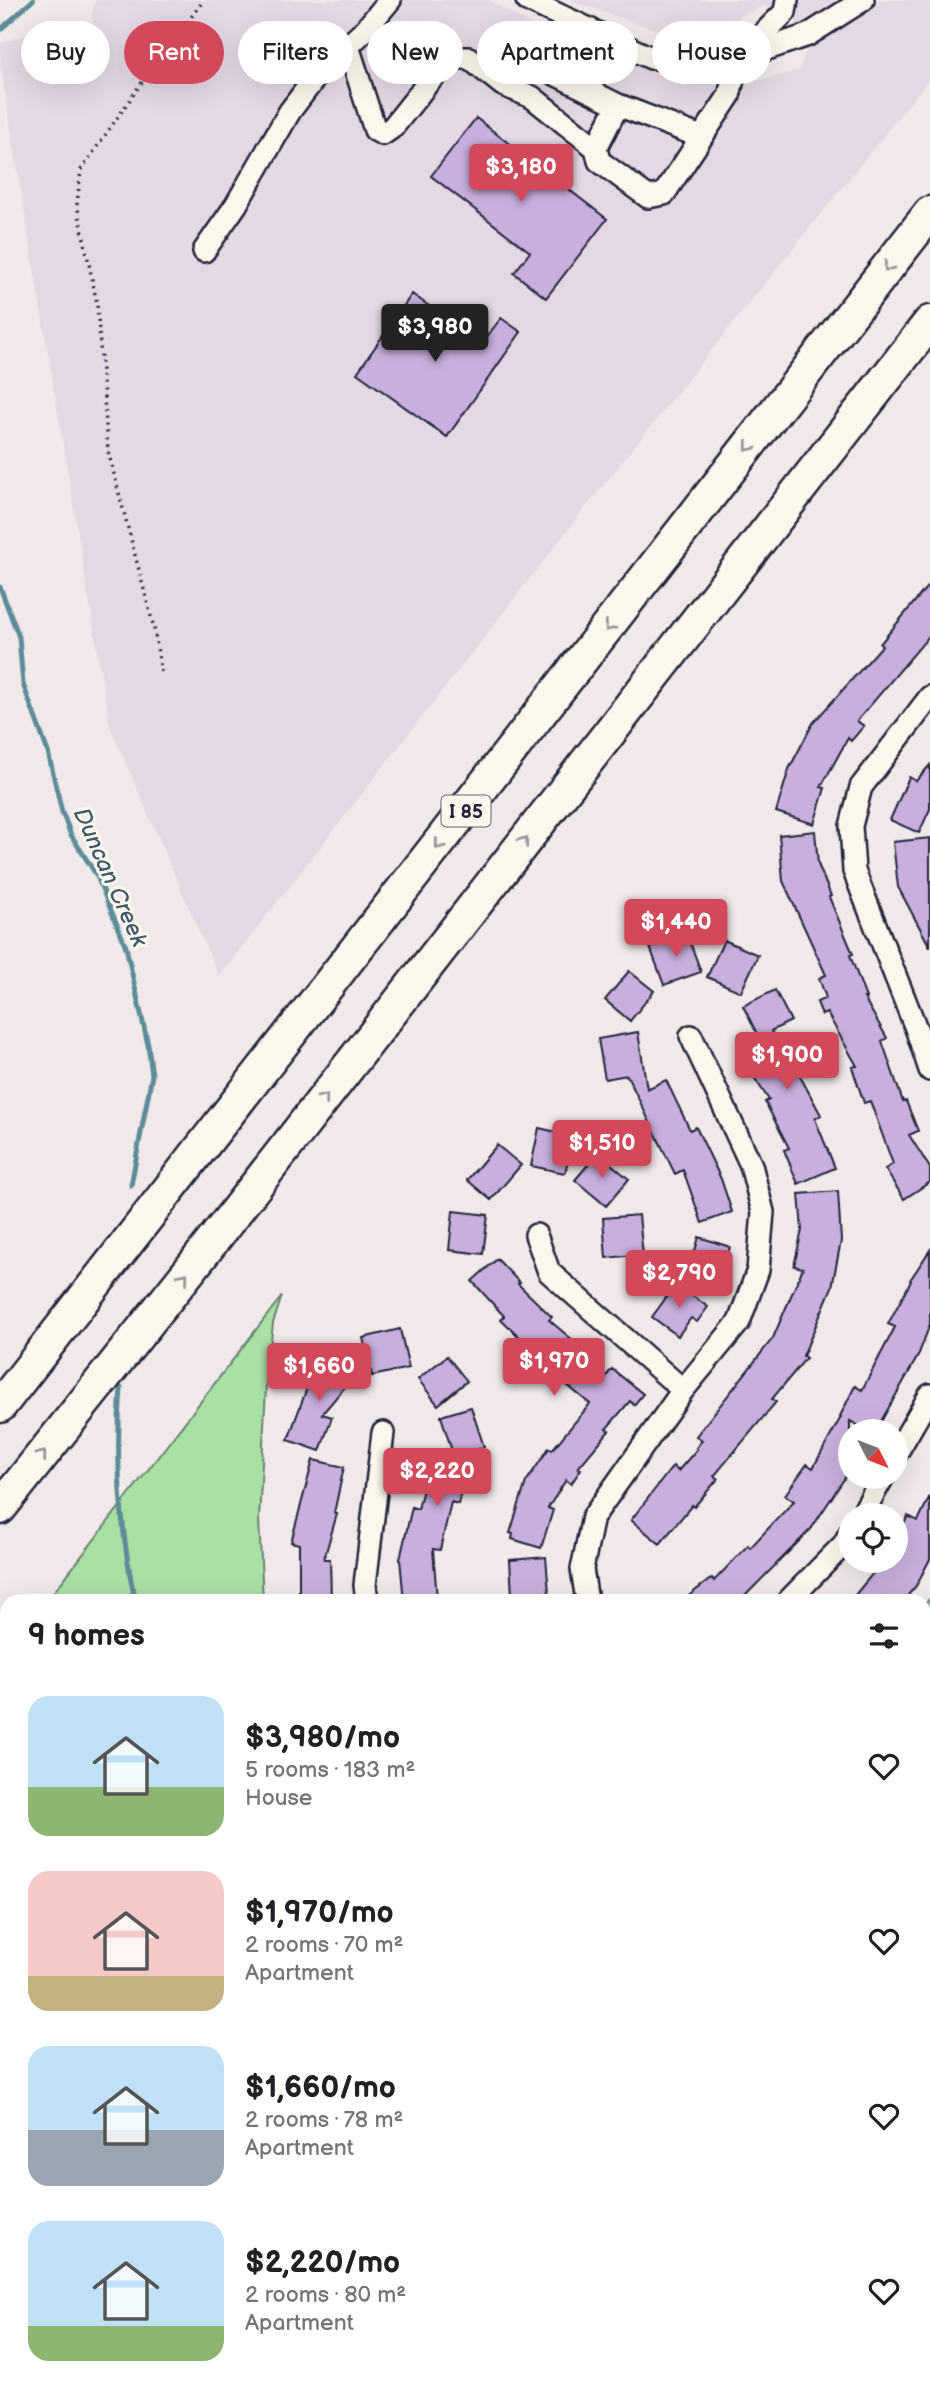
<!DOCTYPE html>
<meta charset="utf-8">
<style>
:root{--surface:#fff;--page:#f2f2f2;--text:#202124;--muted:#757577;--accent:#d1495b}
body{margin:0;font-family:"Balsamiq Sans",sans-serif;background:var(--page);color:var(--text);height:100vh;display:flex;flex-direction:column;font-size:26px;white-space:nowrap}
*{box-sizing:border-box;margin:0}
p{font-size:23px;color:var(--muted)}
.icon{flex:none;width:38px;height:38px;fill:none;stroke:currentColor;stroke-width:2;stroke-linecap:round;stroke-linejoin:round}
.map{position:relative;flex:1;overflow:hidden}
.side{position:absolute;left:0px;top:1594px;width:931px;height:800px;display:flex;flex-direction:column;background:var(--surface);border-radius:21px 21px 0 0;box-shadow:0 7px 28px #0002}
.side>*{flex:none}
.hud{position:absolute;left:21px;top:21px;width:889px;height:63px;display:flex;gap:14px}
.needle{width:46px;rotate:132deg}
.controls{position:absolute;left:838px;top:1419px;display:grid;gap:14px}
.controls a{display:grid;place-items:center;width:70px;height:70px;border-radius:50%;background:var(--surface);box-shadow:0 7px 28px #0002;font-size:35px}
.price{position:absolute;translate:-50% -60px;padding:0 16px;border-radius:7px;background:var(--accent);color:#fff;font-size:23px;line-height:46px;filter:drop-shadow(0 2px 4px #0008)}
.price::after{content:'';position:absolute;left:50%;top:42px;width:21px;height:16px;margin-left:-10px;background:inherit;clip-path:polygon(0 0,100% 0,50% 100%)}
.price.current{background:#222;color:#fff}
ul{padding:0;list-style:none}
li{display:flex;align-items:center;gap:21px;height:175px;padding:0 28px}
li span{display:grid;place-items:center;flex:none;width:196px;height:140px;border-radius:21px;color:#555}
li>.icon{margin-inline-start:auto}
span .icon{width:84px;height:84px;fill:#fffc;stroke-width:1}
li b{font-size:30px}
h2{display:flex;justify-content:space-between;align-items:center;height:84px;padding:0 28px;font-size:30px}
.tag{padding:0 24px;border-radius:32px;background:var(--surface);box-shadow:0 7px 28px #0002;font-size:24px;line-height:63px}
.tag.current{background:var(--accent);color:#fff}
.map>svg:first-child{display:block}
.built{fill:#e5d8e5}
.green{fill:#a9e0a4;stroke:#668170;stroke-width:2}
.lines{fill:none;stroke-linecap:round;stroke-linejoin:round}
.stream{stroke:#5b8c99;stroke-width:5}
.building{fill:#c8afdd;stroke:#22223b;stroke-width:2}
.minor-casing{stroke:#22223b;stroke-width:26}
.highway-casing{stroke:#22223b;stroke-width:37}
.path{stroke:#22223b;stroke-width:3.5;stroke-dasharray:2 5;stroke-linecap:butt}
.minor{stroke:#fbf7ec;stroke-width:21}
.highway{stroke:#fbf7ec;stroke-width:32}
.oneway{stroke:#99979c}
.labels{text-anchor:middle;stroke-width:6;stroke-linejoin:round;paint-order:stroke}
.shield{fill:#fbf7ec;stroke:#636270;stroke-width:2}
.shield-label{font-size:19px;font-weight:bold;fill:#22223b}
.water-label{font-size:23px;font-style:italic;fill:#3e576a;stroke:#fbf7ec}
</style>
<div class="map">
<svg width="930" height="2393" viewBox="0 0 930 2393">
<rect width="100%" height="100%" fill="#f1e9e9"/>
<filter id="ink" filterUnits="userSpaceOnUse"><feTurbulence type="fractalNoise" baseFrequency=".0143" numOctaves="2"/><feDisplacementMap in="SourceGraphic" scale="14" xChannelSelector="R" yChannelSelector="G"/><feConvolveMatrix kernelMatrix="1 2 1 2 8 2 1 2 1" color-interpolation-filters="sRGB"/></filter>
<g filter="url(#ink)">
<path class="built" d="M95,0H489L531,25L678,82L751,83L799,70L808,44L792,15L764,6L741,16L703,46L568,0H930V78L589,503L219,977L110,727L0,64V43L36,32L61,38L83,39L93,30L92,12Z"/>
<path class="green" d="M282,1296L273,1323L266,1388L259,1520L263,1601H47Z
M930,1598V1878L924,1884V1606Z
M7,1653V1882L0,1884V1662Z"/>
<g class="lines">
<path class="stream" d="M0,30L33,0
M0,587L19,637L23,684L48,752L62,812L71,835L97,876L126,947L148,1045L152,1075L131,1185
M121,1388C115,1458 121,1533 135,1601
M924,1752L930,1748
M678,2387L679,2393"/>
</g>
<path class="building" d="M476,118L607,219L546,298L514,273L530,252L431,176Z
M412,294L482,343L501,318L521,332L447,437L357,373Z
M930,583V635L857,721L864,726L851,741L848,738L821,787L825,788L814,824L776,812L789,769L813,723L882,646L880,644Z
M930,765V809L919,833L890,820L909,777L916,781Z
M815,831L818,864L831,896L829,897L853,954L850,955L866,998H864L887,1038L882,1041L903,1102L906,1101L918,1131L909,1135L930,1168V1182L904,1199L885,1169L893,1164L870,1101L864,1103L852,1067L857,1066L827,1013L822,1015L817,1002L826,998L819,978L826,975L783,881L779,835Z
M930,838V947L898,887L893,842Z
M687,934L701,972L664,985L650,947Z
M724,940L758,955L741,992L707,977Z
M629,971L654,991L630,1021L605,1000Z
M775,990L791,1021L771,1031L795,1067L821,1115L815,1119L835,1168L798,1184L784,1150L789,1148L765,1102L769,1100L744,1062L764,1048L743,1006Z
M638,1032L647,1089L666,1080L690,1130L696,1127L721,1179L732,1212L702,1223L683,1170L675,1174L627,1075L605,1079L598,1039Z
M539,1128L574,1136L565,1173L531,1166Z
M497,1145L521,1165L491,1200L467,1180Z
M598,1153L629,1179L606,1206L575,1180Z
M838,1191L841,1241L832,1287L803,1356L806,1358L772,1399L776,1402L714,1476L718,1479L694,1507L692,1505L660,1544L631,1520L673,1466L678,1471L697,1449L696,1448L702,1440L696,1436L773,1338L803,1268L794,1266L802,1230L799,1194Z
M453,1211L488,1215L483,1254L449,1250Z
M639,1215L643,1256L632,1253L636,1255L606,1258L603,1218Z
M699,1237L730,1247L719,1280L689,1271Z
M930,1250V1324L918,1356L875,1432H870L850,1421V1470L811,1529L740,1601H682L712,1578L714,1581L748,1545L750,1548L794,1501L785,1495L807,1464L813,1468L841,1417L840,1416L855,1386L862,1390L895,1327L888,1324L911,1281L910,1280Z
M497,1259L520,1283L518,1284L552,1317L549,1320L587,1352L578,1362L602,1381L612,1369L643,1394L634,1405L630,1401L606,1429L609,1431L578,1468L581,1469L571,1484L566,1480L548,1508L553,1510L541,1548L512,1539L513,1534L510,1533L526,1482L549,1448L552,1450L590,1404L562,1381L555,1389L528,1366L537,1354L501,1319L504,1316L472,1281Z
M676,1284L708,1307L697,1322L691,1318L678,1336L652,1317Z
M400,1329L409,1368L372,1376L363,1338Z
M331,1354L355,1375L322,1414L332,1417L320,1451L288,1440L308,1385L306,1383Z
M447,1356L467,1381L438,1405L418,1379Z
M471,1407L484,1447L471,1452L458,1504L451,1502L440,1550L433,1549L437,1599L404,1601L400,1559L412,1507L418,1509L430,1461L457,1467L441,1416Z
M313,1460L344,1467L334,1513L337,1514L324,1559H330L331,1599H299V1544L291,1542Z
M930,1496V1559L916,1586L903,1601H850L883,1561H896V1539L908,1516L918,1521Z
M546,1557L549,1593L512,1596L510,1560Z"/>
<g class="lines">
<g class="minor-casing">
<path id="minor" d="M527,0L651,58L738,59L808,35L863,0
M348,46L375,130L383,134L393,127L427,84L452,58H469L503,85L532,97L596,148
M504,49L618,105L596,148L599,161L648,197L664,194L729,96L738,59L785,12L787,0
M618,105L701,137
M204,251L236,205L290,111L318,74L364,31L390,0
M930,697L861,787L851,826L854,871L917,1031L930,1070
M536,1235L549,1272L683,1390L593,1517L582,1569L587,1601
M683,1390L739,1322L758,1270L763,1212L751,1165L691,1036
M896,1454L930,1395
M861,1516L883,1477
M367,1601L365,1585L383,1433
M788,1601L844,1544L850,1533
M0,2014L7,2013
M924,2106L930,2104
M0,2362L7,2357
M301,2393L311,2387"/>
</g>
<g class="highway-casing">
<path id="highway" d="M0,1406L930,213
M0,1508L197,1261L930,322"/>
</g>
<path class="path" d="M161,672L154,628L108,451L97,304L77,204L81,170L140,85L204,0"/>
<use href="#minor" class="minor"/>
<use href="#highway" class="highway"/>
</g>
<defs><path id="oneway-chevron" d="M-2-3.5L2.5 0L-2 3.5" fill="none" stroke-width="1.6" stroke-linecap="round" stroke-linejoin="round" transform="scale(1.75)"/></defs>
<g class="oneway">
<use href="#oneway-chevron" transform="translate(888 267) rotate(128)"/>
<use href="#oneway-chevron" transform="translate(749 447) rotate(128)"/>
<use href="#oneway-chevron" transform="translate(609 627) rotate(128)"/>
<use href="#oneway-chevron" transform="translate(524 841) rotate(-52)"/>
<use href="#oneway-chevron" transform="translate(439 845) rotate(128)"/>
<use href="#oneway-chevron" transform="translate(324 1098) rotate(-52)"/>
<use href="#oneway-chevron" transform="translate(184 1277) rotate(-51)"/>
<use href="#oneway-chevron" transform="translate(42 1455) rotate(-52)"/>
</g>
</g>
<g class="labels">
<rect class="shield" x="441.5" y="795.5" width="49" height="31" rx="5"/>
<g class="shield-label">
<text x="466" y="818">I 85</text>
</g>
<g class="water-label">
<text transform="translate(111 877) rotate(66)" y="8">Duncan Creek</text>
</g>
</g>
</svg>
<div class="controls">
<a><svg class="needle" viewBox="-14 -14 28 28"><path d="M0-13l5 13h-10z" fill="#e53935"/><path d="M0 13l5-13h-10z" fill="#757577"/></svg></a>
<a><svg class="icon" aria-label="locate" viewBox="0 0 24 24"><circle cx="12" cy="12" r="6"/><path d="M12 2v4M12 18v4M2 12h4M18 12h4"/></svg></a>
</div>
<b class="price" style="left:521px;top:204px">$3,180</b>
<b class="price current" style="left:435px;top:364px">$3,980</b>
<b class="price" style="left:676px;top:959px">$1,440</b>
<b class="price" style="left:787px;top:1092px">$1,900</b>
<b class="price" style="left:602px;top:1180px">$1,510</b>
<b class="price" style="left:679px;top:1310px">$2,790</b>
<b class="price" style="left:554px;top:1398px">$1,970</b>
<b class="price" style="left:319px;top:1403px">$1,660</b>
<b class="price" style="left:437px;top:1508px">$2,220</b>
<div class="hud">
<a class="tag">Buy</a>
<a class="tag current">Rent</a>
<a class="tag">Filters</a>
<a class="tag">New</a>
<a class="tag">Apartment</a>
<a class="tag">House</a>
</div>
<section class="side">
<h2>9 homes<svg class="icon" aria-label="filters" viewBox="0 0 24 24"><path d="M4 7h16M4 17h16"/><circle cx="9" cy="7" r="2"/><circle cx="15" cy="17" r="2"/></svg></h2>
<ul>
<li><span style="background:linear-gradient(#bfe0f5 65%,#8fb573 0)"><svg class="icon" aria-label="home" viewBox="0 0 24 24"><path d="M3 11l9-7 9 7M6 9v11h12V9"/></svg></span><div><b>$3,980/mo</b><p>5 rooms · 183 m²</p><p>House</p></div><svg class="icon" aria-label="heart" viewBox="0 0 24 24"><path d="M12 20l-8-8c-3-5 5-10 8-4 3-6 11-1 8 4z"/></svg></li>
<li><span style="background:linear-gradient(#f6c9c9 75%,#c2b280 0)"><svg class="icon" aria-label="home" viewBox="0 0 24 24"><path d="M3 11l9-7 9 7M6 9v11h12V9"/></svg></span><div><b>$1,970/mo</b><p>2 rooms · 70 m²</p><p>Apartment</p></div><svg class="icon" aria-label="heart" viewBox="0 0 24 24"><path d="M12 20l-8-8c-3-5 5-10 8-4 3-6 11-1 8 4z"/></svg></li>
<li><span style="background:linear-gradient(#bfe0f5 60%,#9aa5b1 0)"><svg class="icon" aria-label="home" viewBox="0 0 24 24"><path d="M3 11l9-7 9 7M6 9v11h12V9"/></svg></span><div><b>$1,660/mo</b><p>2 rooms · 78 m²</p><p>Apartment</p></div><svg class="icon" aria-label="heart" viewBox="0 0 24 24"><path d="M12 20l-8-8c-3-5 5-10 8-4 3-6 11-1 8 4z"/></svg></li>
<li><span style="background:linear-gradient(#bfe0f5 75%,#8fb573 0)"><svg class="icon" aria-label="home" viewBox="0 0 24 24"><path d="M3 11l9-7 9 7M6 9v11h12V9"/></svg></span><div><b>$2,220/mo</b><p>2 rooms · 80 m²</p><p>Apartment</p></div><svg class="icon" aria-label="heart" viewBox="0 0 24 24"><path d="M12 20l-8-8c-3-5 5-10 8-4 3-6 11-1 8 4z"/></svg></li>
</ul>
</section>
</div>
